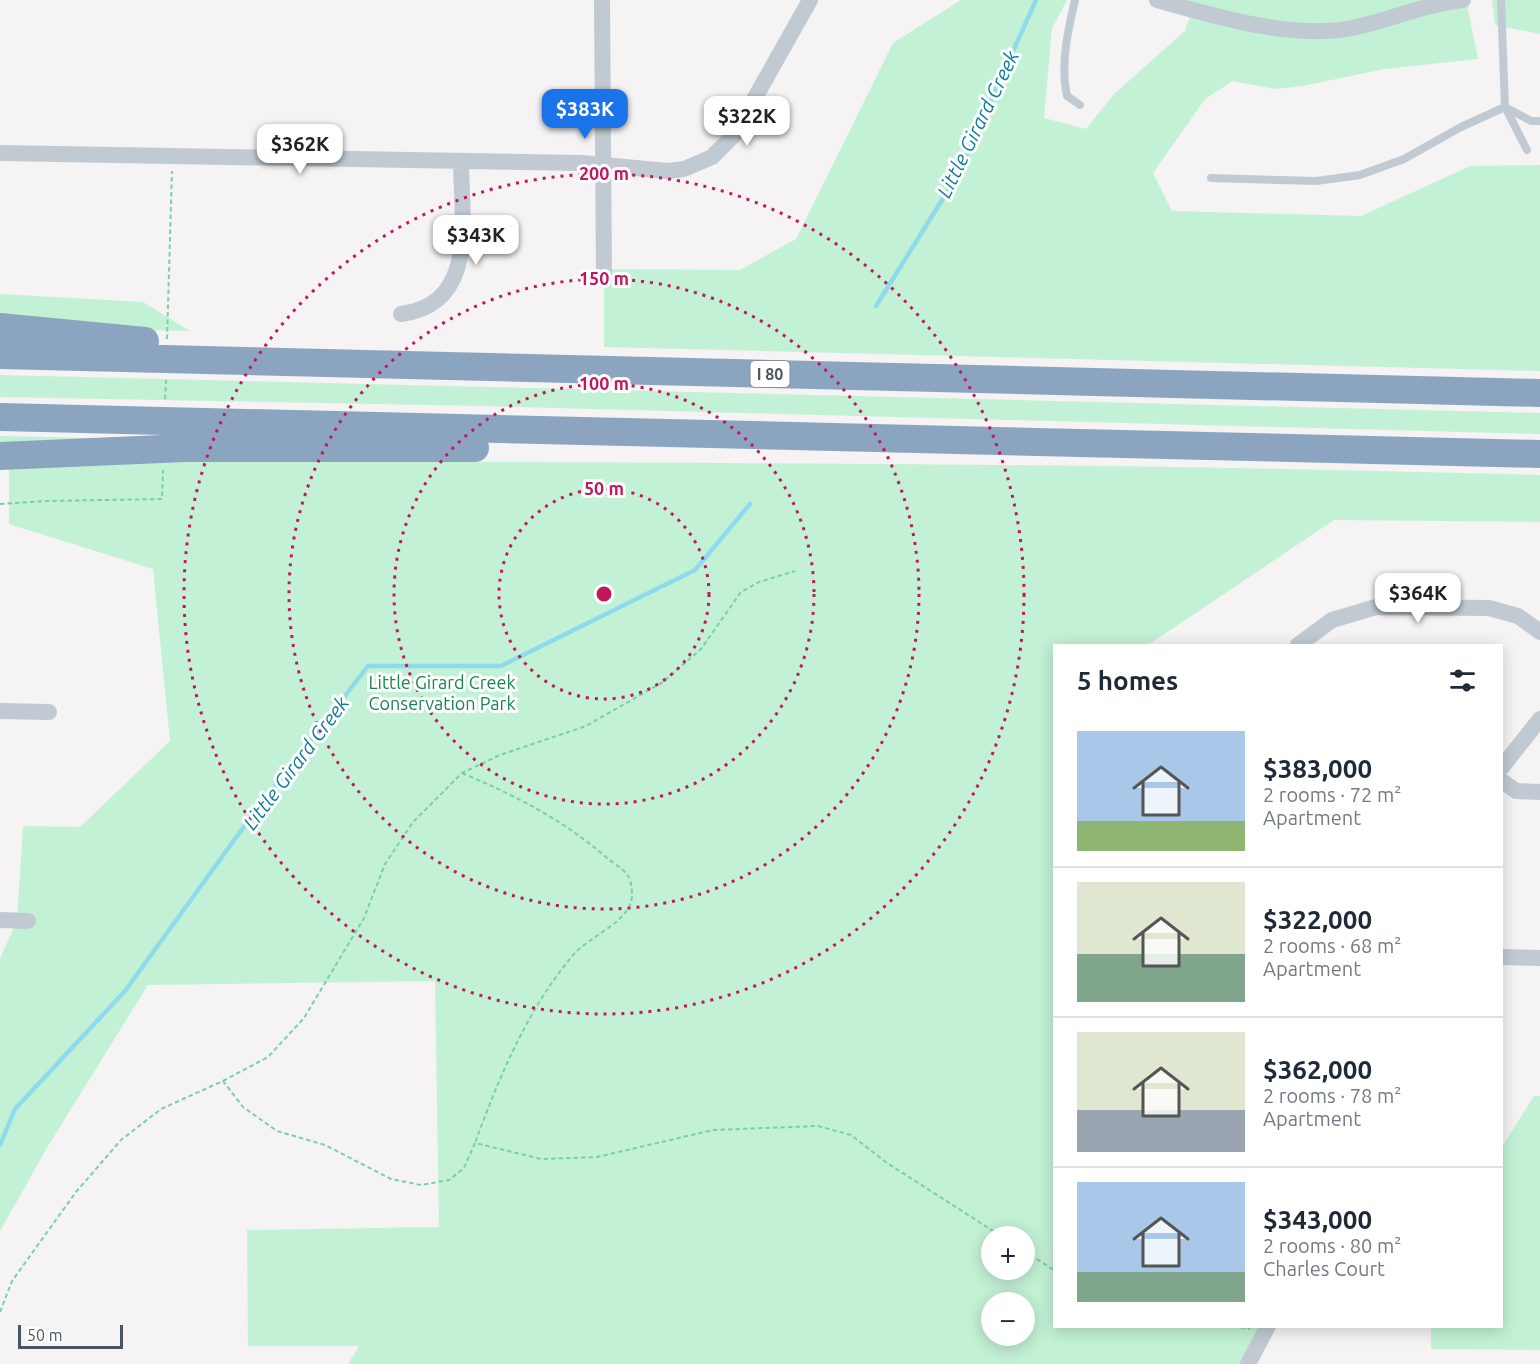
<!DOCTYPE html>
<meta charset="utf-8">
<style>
:root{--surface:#fff;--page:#f6f6f7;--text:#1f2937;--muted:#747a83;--line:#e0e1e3;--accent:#1a73e8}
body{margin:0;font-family:Ubuntu,sans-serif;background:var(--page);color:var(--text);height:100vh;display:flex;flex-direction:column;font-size:22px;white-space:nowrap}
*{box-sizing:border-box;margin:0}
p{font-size:20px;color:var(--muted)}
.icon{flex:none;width:33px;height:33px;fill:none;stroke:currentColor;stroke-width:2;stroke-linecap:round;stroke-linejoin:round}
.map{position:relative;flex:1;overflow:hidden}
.sheet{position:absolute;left:1053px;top:644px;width:450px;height:684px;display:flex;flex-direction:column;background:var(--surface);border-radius:0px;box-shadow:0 3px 15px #0003}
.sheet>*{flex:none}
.tools{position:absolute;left:981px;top:1226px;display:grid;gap:12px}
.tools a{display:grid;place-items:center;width:54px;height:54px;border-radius:50%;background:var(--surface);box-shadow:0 3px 15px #0003;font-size:30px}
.scale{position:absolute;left:18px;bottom:15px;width:105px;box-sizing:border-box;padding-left:6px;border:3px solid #4a5661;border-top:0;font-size:16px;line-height:21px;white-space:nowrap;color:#4a5661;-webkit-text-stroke:4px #fff;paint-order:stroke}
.price{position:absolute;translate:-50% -51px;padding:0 14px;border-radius:12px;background:#fff;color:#222;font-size:20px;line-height:39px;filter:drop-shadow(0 2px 3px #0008)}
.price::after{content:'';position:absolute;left:50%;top:36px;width:18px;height:14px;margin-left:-9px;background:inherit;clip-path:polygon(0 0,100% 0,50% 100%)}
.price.selected{background:var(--accent);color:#fff}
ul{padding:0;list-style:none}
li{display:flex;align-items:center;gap:18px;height:150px;padding:0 24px}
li+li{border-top:2px solid var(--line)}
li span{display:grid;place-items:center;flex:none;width:168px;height:120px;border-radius:0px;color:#555}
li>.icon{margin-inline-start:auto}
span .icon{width:72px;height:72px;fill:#fffc;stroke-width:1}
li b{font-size:26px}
h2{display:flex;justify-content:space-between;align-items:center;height:72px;padding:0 24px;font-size:26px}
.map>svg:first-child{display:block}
.green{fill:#c3f1d5;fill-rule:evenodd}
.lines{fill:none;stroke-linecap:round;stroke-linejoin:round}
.stream{stroke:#90daee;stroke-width:4.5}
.path{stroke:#7ad0a6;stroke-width:2;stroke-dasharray:4.5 3;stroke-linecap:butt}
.lane{stroke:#c1cad2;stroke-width:8}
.street{stroke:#c1cad2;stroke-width:16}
.highway{stroke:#8ba5c1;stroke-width:28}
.ring{fill:none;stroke:#c2185b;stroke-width:3;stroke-dasharray:3 6}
.labels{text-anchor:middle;stroke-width:6;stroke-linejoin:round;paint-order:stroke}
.shield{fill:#fff;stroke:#808990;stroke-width:1.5}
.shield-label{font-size:16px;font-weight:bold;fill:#4a5661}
.park-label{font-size:18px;fill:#17864f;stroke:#fff}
.water-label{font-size:20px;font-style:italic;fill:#0c7c9b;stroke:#fff}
.centre{fill:#c2185b;stroke:#fff;stroke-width:3}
.ring-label{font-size:18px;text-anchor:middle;font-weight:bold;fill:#c2185b;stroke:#fff;stroke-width:6;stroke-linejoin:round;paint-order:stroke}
</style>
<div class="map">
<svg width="1540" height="1364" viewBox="0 0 1540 1364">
<rect width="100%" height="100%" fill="#f5f3f3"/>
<path class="green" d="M961,0H1067L1052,28L1044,118L1086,129L1114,94L1185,31L1192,10L1157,0H1466L1478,59L1384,69L1303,86L1274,89L1233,81L1205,99L1153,173L1172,211L1361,216L1470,166L1540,165V371L604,347V269L740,270L796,239L893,43Z
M1492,0H1540V34L1495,25Z
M0,294L143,302L190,331L136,330L0,317Z
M0,375L1540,413V434L483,406L0,397Z
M0,436L93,438L0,449Z
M212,461C655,463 1097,462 1540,475V522L1334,520L1148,645H1054V1326H1268L1248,1364H348L359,1346H248L247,1230L439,1227L435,981L148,985L48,1146L0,1231V958L17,921L23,826L80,827L170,741L153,569L9,524V468ZM992,1236H1024V1269H992ZM992,1302H1024V1335H992Z
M1534,1096H1540V1350L1431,1349V1326H1502V1147Z"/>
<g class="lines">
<path class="stream" d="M876,306L957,176L1036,0
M0,1145L15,1109L125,991L240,832L368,666H501L695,570L750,504"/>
<path class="path" d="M167,339L172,171
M165,399L166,380
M0,504L46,501L162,499L163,470
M462,773C516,796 562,819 607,858C613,863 624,869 628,876C632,882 633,896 631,902C625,923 588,938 574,954C528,1008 499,1077 475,1143
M223,1081L268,1057L304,1018L364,918L385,864L413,822L462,773L500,755L586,726L663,682L701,649L741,592L759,582L795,571
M1024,1251L1054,1270
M0,1312L12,1281L76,1192L121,1140L161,1109L223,1081L243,1107L277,1131L325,1145L391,1179L421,1185L449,1180L464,1168L475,1143L541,1159L597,1157L713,1130L818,1126L851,1135L887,1163L1001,1236
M1233,1326L1250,1329"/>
<path class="lane" d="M1075,0C1068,30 1060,65 1067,96L1080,105
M1501,0L1505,107L1527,150
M1211,178L1316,181L1360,175L1404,159L1461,127L1505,107L1531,121H1540"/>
<path class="street" d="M602,0L604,280
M1157,0C1215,16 1292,40 1352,28C1390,20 1425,4 1463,0
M0,153L582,163L668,171L684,169L712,157L734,135L810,0
M401,314C479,304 461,218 461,161
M1298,645L1332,620L1376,607L1489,608L1518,616L1540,632
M0,711L49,712
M1502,767L1540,719
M1502,781L1516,791L1540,792
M0,920L28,921
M1502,957L1540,958
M1248,1364L1268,1326"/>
<path class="highway" d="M0,327L145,341
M0,355L1540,393
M0,417L1540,454
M0,456L185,448H475"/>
</g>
<g class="ring">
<circle cx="604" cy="594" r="105"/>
<circle cx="604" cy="594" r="210"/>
<circle cx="604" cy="594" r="315"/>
<circle cx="604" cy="594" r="420"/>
</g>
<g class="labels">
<rect class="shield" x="750.5" y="361" width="39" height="26" rx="4.5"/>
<g class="shield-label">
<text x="770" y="380">I 80</text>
</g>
<g class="park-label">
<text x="442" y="689">Little Girard Creek<tspan x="442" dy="21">Conservation Park</tspan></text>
</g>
<g class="water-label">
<text transform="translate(978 124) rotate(-64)" y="7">Little Girard Creek</text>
<text transform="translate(296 763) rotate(-53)" y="7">Little Girard Creek</text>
</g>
</g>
<circle cx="604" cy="594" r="9" class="centre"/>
<g class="ring-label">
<text x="604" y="180">200 m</text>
<text x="604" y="285">150 m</text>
<text x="604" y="390">100 m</text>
<text x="604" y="495">50 m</text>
</g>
</svg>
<div class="tools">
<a>+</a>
<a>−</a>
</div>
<div class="scale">50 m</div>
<b class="price selected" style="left:585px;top:140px">$383K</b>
<b class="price" style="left:747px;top:147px">$322K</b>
<b class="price" style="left:300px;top:175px">$362K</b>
<b class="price" style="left:476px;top:266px">$343K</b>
<b class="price" style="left:1418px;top:624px">$364K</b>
<section class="sheet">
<h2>5 homes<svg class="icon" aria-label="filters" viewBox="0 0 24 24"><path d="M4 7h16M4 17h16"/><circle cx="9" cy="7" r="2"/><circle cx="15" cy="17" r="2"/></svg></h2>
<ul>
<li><span style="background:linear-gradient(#a9c7e8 75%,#8fb573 0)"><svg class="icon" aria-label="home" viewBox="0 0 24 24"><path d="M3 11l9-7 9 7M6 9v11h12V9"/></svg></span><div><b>$383,000</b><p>2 rooms · 72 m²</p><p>Apartment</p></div></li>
<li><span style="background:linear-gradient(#dfe7d0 60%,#7fa58c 0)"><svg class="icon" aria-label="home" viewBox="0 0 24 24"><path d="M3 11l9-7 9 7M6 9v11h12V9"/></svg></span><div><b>$322,000</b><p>2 rooms · 68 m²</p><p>Apartment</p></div></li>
<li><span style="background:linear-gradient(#dfe7d0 65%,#9aa5b1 0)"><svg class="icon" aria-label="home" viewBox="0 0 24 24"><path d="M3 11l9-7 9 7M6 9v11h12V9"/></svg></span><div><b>$362,000</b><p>2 rooms · 78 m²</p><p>Apartment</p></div></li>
<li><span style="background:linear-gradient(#a9c7e8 75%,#7fa58c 0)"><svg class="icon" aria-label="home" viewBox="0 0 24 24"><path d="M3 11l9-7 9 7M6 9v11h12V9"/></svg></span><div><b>$343,000</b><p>2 rooms · 80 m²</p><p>Charles Court</p></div></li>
</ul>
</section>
</div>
